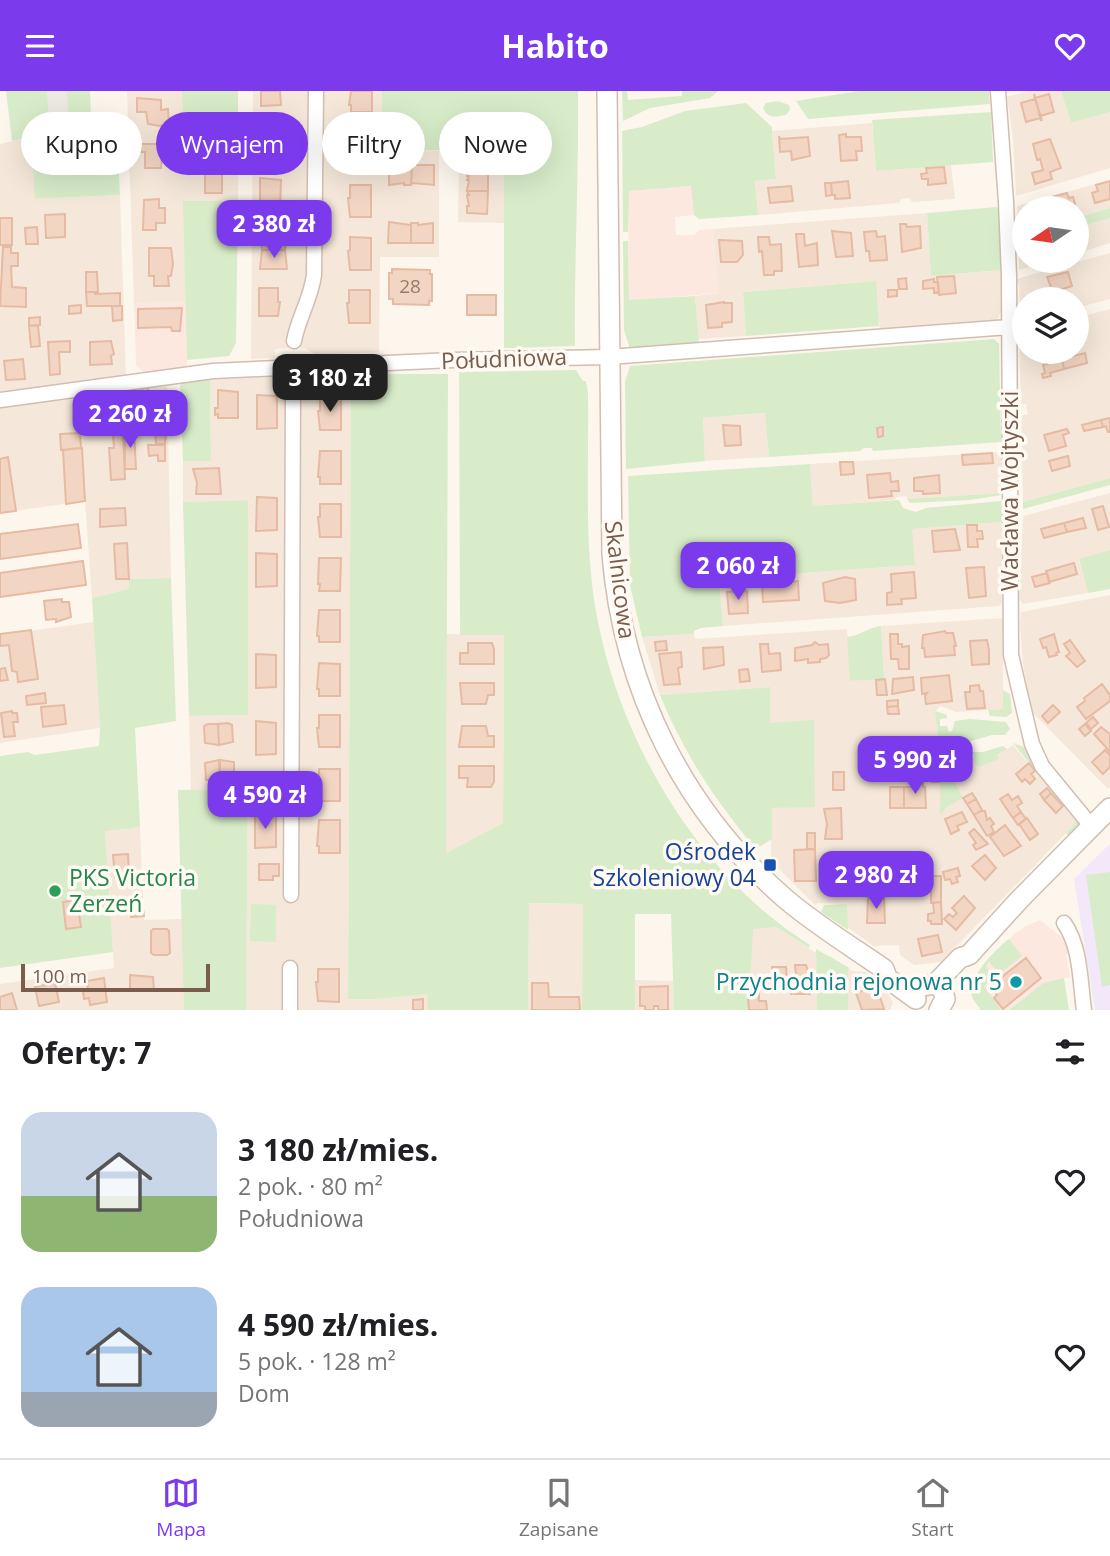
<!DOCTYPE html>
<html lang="pl">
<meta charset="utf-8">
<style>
:root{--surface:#fff;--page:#f6f6f6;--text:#202124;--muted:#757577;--line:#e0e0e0;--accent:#7c3aed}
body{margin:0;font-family:"Open Sans",sans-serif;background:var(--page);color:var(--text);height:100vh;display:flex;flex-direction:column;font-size:26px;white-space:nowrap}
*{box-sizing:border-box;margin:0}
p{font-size:23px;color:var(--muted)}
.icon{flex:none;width:38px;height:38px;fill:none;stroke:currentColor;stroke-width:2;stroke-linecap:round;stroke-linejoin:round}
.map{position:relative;height:919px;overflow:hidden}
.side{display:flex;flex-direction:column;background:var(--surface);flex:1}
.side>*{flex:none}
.guide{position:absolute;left:21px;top:21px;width:700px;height:63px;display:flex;gap:14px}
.needle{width:46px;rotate:257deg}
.fabs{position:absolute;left:1012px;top:105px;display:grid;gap:14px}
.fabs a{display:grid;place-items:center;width:77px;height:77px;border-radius:50%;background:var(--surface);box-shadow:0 7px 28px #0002;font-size:35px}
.scale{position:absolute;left:21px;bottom:18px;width:189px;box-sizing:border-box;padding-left:7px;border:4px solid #7a5c4d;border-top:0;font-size:19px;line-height:24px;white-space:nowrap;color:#7a5c4d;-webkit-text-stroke:5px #fffaf3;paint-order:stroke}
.price{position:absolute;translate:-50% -60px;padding:0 16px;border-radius:14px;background:var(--accent);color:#fff;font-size:23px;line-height:46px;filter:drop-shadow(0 2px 4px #0008)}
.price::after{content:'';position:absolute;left:50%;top:42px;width:21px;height:16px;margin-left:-10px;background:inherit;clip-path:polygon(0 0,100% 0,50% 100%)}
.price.on{background:#222;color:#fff}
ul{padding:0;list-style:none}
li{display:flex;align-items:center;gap:21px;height:175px;padding:0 21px}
li span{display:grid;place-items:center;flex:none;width:196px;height:140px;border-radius:21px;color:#555}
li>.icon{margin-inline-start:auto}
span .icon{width:84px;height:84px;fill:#fffc;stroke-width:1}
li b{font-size:30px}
h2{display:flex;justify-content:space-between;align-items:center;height:84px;padding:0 21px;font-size:30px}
.chip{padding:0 24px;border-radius:32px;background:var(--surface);box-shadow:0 7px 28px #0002;font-size:24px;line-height:63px}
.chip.on{background:var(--accent);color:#fff}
header{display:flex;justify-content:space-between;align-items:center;height:91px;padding:0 21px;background:var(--accent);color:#fff;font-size:32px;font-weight:700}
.tab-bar{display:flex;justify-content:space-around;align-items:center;height:98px;border-top:2px solid var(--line);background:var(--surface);font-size:19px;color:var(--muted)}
.tab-bar a{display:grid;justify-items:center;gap:4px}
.tab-bar .on{color:var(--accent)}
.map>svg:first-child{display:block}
.residential{fill:#f5e8da}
.commercial{fill:#fde8e0}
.industrial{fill:#efe9e4}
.education{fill:#f3e8fa}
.green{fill:#d8ecc9}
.building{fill:#f3d5c3;stroke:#e6bba3;stroke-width:2}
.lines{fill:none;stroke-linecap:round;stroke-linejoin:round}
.minor-casing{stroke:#d1beb0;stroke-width:17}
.tertiary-casing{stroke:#d1beb0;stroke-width:22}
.minor{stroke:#fff;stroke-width:14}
.tertiary{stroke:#fff;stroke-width:19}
.transit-dot{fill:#1a4fb4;stroke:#fffaf3;stroke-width:2.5}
.leisure-dot{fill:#2e9e5b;stroke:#fffaf3;stroke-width:2.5}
.culture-dot{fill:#0f9aa8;stroke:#fffaf3;stroke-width:2.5}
.labels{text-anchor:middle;stroke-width:7;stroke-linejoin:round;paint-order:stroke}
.number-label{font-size:19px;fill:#987a6a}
.street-label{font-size:23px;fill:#7a5c4d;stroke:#fffaf3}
.transit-label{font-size:23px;fill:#164399;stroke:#fffaf3;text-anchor:end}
.leisure-label{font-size:23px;fill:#27864d;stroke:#fffaf3;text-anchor:start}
.culture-label{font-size:23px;fill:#0d838f;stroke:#fffaf3;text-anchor:end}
</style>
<header><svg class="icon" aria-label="menu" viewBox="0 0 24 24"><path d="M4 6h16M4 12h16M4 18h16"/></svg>Habito<svg class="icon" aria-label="heart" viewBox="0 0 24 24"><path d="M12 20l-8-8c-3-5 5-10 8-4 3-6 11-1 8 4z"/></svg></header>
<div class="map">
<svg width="1110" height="919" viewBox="0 0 1110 919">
<rect width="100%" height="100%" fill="#fdf6ec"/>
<path class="residential" d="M127,0H182L183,53H238V110H184L186,211L134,212Z
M253,0H382V60H439V166H380L379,261L316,264L305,257L301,258L300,250H294L287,251L288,257L275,258V267L251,268Z
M1028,0H1061L1071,32L1110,21V77L1016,105L1013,48L1007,6Z
M872,32L876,80L951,74L955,108L912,111L909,107L901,108L899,112L758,124L755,90L776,88L772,40Z
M31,46L36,108L120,104L126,286L0,302V53Z
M459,67L504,68V132L458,131Z
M1110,89V117L1076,127V117H1024V142L1019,144L1017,115Z
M927,122L931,185L1002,179V218L997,229L990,233L880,240L875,190L743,201L746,245L698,248L695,205L718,202L713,138Z
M1110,127V152L1076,163V137Z
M1024,151V170H1053L1019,179V153Z
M1110,162V208L1076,217V208H1024V223L1020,224L1019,194L1016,188Z
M1110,218V387L1023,411L1021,325L1028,323L1026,313H1021L1019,243L1024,242V261H1076V227Z
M351,283L348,907L375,908L428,902V919H246L248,698L191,699L189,625L248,624V409L183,411V370L211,369L210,288L272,286L281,290L284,299H307L308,291L315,285Z
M167,289L171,487L129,488V498L92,507L85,410L0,422V315Z
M766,322L769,366L705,370L703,327Z
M1001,361V402L907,408L906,405L897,406L894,409L813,415L810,373Z
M1110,402V459L1079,469L1088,502L1023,513L1019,508L1023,425Z
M1002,431V512L999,515L723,535L719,488L914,474L911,438Z
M1110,504V696L1108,698L1033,622L1023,573L1020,531L1021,521Z
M1003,527V618L956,621L940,615L936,620L940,663V723L948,715V679L946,670L971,666L978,676L1013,654L1078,730L941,871L914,874L900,864L899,854L874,855L847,836L846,813L817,812L816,815L771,770V717L815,715L770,633V596L660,604L642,546L694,543L695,548L847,538L851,590L884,587L881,535Z
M94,531L100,637L0,652V544Z
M446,543L504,544L503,732L446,762Z
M140,736L144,829L183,828L184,919H0V893L114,877L105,739Z
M529,812L583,813L582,919H528Z
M776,836L816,862L817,919H749L752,837Z
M848,876L852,880L866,881L886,899L893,911L890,919H848Z
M635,889L673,890L674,919H635Z"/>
<path class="commercial" d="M692,95L694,124L675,126L676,144H694L699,139L713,138L718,202L629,210L628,100Z
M186,211L187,277L144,282L136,274L134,212Z
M1040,829L1068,851L1069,861L1066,863L1070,886L1043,892L1009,919H986L977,886L1013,844L1026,835Z"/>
<path class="industrial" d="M47,0H67L68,36L50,41Z"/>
<path class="education" d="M1110,753V919H1095L1074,788Z"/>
<path class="green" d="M6,0H47L50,40L68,35L67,0H90L91,29L116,23L120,104L35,108L31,46L12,50Z
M182,0H238V53H183Z
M382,0H578C579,85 574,170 575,255L504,257V68L459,67L458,59L381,60Z
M622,0H627L628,9L682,5V0H718L710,7L650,17L623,30Z
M859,0H989L990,13L808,28L796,10Z
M1061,0H1110V21L1071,32Z
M778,10L789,14L790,19L786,24C776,26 768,28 763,17L766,12Z
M746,12L772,36V40L776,88L755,90L758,124L699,128L694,124L691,95L629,100L628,141H623L622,40L642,36L685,20Z
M991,21L993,71L876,80L872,29Z
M183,110H238L236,252L229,265L187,269Z
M996,116L1000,118L1002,179L931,185L927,122Z
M1110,117V127L1076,137V127Z
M623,150H628L629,209L695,205L699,254L630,258L624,239Z
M876,190L879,235L746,245L743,201Z
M994,248L999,253L1001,351L873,360L872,357H864L860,360L769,366L765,322L703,327L705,370L626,378L625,291L630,275Z
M576,279L583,290H586L588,302C589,365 585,430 592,493C608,631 690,779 810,854L809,857L776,836L753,838L749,919H674L671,823H635V919H582L583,813L529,812L528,919H428L427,903L375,908H348L351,283H448L446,762L503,732L504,544H460L459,281Z
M210,288L211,370H183L180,290Z
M810,373L813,415L899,409L903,417L916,421L926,417L1001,410L1002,431L912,438L915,474L719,488L723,535L701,537L694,540V543L642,546L630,494L628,385Z
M1110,387V394L1023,418V411Z
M1001,402V404L970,409L910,412L907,408Z
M248,409V624L189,625L183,411Z
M1110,459V498L1088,502L1079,468Z
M171,487L176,630L135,637L140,736L105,740L113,861L0,877V665L28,661L35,664L99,655L100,637L92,507L129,498V488Z
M881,535L884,588L850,590L847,546C861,545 868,536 881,535Z
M770,596V632L814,629L815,716L772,717V748L756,758C716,711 683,661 660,604Z
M1003,599L1010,603L1012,622L1006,626L990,625L988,619L1003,618Z
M935,620L947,624V627L940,628V635H947L949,641L952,640L955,630L970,628L1006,631L1010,638L1005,644H992L940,659Z
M1013,652L1024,656L1078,727L1080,732L1068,744L1066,742L1077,730Z
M1003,655L1007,658L997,664L999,668L978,676L972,668L974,666L972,661H983Z
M940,669H945L948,679L963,707L948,715L940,724Z
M248,698L246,919H184L178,699Z
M1110,781V894L1102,896L1086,784Z
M251,813L276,814V851L250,850Z
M847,813L848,839L821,821L824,814Z
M1009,848L1022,865L999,883L989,871L986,875L994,887L984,895L1001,919H981C977,913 971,908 971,900C970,885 998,855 1009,848Z
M816,858L848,876V919H817Z
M1064,887L1069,919H1009L1043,892Z"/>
<path class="building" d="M261,0H280L281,14L261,15Z
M351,0H372V21H351V14H349Z
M1034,3L1035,7L1049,3L1054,21L1040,25L1042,30Z
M1034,3L1041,30L1040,27L1026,31L1021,12L1035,8Z
M137,7L161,9V19L168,18L169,32L160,35L148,33L146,21H137Z
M260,35L281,36V67L260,69Z
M351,41H372L371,73H350L349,54H350Z
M846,43V46H861L862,60H856L857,69L841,70L839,44Z
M779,45L780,48L808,46L810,65L792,69L791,60L780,61Z
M1050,48L1061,77L1050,81L1052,88L1035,93L1032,82L1043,79L1040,68L1037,69L1033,53Z
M141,53H163L161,77H145V61H141Z
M206,62H222V82H205Z
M389,73L412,74L411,94H404V92L389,94Z
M412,74H434V94L412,92L411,94Z
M944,76L946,92L928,94V88H922L921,83L927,82L926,77Z
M467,77L488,78V100H467L469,89H467L469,85H467Z
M205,82H222V102H205Z
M260,87L281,89L280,120L260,121Z
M848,90L850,107L835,108V104H832L831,92Z
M1110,90V108L1095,112L1092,102L1098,100L1096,94Z
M825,92H831L832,104L826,105Z
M350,94H371V126H350L348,107H350Z
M791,95L793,110L770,112L768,97Z
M467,100H488L487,123L467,122V115H469L467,104H469Z
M1067,102L1069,107L1073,106L1075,113L1070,114L1071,117H1051L1048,107Z
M159,108V117H165V132H156V139H143L144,109Z
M65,123V146L46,147L45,124Z
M0,127H12V154H0Z
M389,131L411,134V132V152H388Z
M411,132H418V134L433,132V152H411Z
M900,133H906L907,136L920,135L921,157L902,161Z
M37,136L38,153H26L25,137Z
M260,140H287L285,159H262Z
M832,140L851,142L853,165L836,166Z
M876,140L877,146L885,145L887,169L870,170L869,160H866L864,141Z
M796,143H804L805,155L817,152L818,174L799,176Z
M350,146L371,147V179H350L348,160L350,159Z
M758,146H769L770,154L781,153L782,180H774V184H764L762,160L759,161Z
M719,149L742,150L743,164L737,171H721Z
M3,156H11V162H18V175H11L12,196L26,197V216L0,215Z
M149,157H171L173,173L171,185H168L169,195H154V185H149Z
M262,159H285L287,178H260Z
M392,178L430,179V183H432V210H429V214L393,213V208H389V182H392Z
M86,181H97L98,201H86Z
M1068,181L1072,195L1053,201L1047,186Z
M954,185L956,202L939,204L937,186Z
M906,187L907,198H899L898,188Z
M934,188V191H938L939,201L934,202V197L923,198V190Z
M259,197H278V211H280L278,225H259Z
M349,199H370V232H349L347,212H349Z
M888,199H897V205L888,206Z
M86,201H95V203L120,202V215H87Z
M467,204H496V224H467Z
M724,211V212H732V231L722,232V236L708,237L706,214Z
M81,214V222L69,223V215Z
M112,215H122V229L113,230Z
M182,217L180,240H172L171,236L138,237V218Z
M40,226V234L29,235V227Z
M1081,230L1085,248L1076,250V231Z
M38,234L40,255L31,256L29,235Z
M70,250V261H59L60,283L50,284L48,251Z
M111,250L114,263L111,265L112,273L90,274V251Z
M1085,262L1087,272L1064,278L1062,268Z
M23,268L25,288L6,289L4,270Z
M1062,268L1064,278L1050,282L1051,285L1043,287L1042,283L1045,282L1043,274Z
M142,296H148V301H154V311L132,312V301H142Z
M218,299L238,301V327H218V323L215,324V317H218Z
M257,304L277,305V337L257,338Z
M320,307H341V339H320L318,320H320Z
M117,312L118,331L100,333L98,313Z
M154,327H167L165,353H156Z
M1110,327V341H1108L1106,335L1103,336L1101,329Z
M1101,329L1103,336L1084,340L1082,334Z
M723,334L740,335L741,354L725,355Z
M883,336V345L878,346L877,337Z
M125,338H133L134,341L136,378H125Z
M1067,338L1069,342L1063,344L1066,355L1049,360L1044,344Z
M80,342L81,357L61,359L60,343Z
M113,342H123L125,388L111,389L109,357H114Z
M148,354H165V370H158V364L149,365Z
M82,357L85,410L66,413L63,359Z
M320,360H341V393H320V386H318Z
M992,362L993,372L963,374L962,364Z
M1068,365L1070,375L1052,380L1049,370Z
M8,366L16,420L0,422V368Z
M840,371H853L854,383L841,384Z
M219,377L221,403H196L197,392L193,378Z
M890,382L891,391L898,390L899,400H891L892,405L869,407L867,384Z
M939,384L940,402L923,403V400H914V387Z
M257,406L277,407V439L256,440Z
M320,413H341V446H320L318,426H320Z
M1103,415L1109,436L1098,439L1092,418Z
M125,417L126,434L100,436V418Z
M1083,427L1086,437L1067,441L1064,432Z
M1064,432L1067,441L1044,447L1041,438Z
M78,433L81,457L0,468V443Z
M967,434H977V440H982L983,448H977L978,456H968Z
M955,438L960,459L934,461L932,440Z
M127,452L129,488H116L114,453Z
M256,462L277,463V495L256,496Z
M319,467H341L340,500H319L320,493H318Z
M83,470L86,494L0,506V482Z
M1074,472L1077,483L1049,491L1046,480Z
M984,476L986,505L969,507L966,477Z
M914,481L916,507L901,508L902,513L887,514V502L892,501L891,483Z
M1047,482L1050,492L1035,496L1032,486Z
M845,486L855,488L856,509L840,512L825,510L823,492Z
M798,490L799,509L763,511L762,493Z
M747,500L748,522L729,523L727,501Z
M62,508V511H69L71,526L56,531V528L46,529L44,510Z
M319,519H340V551H319V545H317Z
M31,539L38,588L18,591L17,581L12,580L9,554L0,555V543Z
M945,540L946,542H953L956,555H954L955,564L925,566L924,557H922L923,544Z
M890,543H898V553H902V556L909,555V578H899L898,568H891Z
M1054,543L1059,561L1056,562L1057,564L1049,566L1046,556L1043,557L1040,548Z
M987,549L989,559V573L972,574L970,550Z
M1070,549L1085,570L1077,576L1066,565L1070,562L1064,553Z
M666,550L667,559L656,560L655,551Z
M815,551L819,554L828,553L829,564L826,567L820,568V571L808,572V568L795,570V557L812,554Z
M468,552H492L494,558V573H460V562H468Z
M760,553H768L769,563L780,562L781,579L762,581Z
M723,556L724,574L704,578L703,557Z
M681,561L682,576L678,577L680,593L664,594L659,563Z
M256,563L276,564V596L256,597Z
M319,572L340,573V605H319V598H317Z
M5,577L8,589L0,590V578Z
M748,578L750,590L740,591L739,579Z
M949,584L952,610L926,613L925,605L927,602L922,603L921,587Z
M913,586L914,599L892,603L893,588Z
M885,588L887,604H877L876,589Z
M460,592H494V604H488L486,613H462Z
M1102,593L1110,604V610L1086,628L1077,616L1085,610L1084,607Z
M979,594L980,600H983L985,617L967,618L965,601H970V595Z
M45,602L46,612L27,614L26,605Z
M898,609V615L887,616V610Z
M64,614L66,633L43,636L41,616Z
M1053,614L1060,621L1048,632L1042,625Z
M898,615L899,623H888L887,616Z
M12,620V622H17L18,631H13L15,645L4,646L1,622Z
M319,624H340V656H319L317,637H319Z
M1093,626L1098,632L1091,638L1086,632Z
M256,630L276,632V663L256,664Z
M228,632L232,634L233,651L219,654L218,633Z
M208,633H218L219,654L205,652L204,635Z
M1085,633L1091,640L1085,645L1079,638Z
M462,635H486L488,645H494V656H459Z
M1101,636L1110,643V661L1094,643Z
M1105,659L1110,664V676L1103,683L1092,671Z
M219,669L220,691L206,689L205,672Z
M220,669L234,671V689L220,691Z
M1029,672L1035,680L1031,683L1035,688L1030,693L1025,688L1022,691L1016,683Z
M459,675H494V691L491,696H467L468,687H459Z
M931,677H939V691H932Z
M319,678H340V710H319L317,691H319Z
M833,681H844V699H833Z
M911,690H923V696H925L926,717H904V696H911Z
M890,696H904V717H890Z
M1047,697L1051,702L1044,709L1040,703Z
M972,702L976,708L967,713L963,707Z
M1051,702L1063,715L1056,722L1044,709Z
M1008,703L1012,709L1018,705L1022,712L1017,715L1021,721L1013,727L1000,708Z
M976,708L982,719L974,724L967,713Z
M841,717L842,748H825L827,733L824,718Z
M981,720H985L987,729L990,727L994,733L991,735L994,741L987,745L974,724Z
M962,721L967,731L957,735L959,739L951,743L945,728Z
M1021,721L1026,728L1018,734L1013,727Z
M255,723L276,724V756L255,757Z
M1027,727L1038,743L1030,749L1019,733Z
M319,729H340V762H319V755H317Z
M1005,734L1021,755L1004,765L990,746Z
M974,738L988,753L976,759L973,754L976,752L969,742Z
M807,742H815V758H807Z
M815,758L816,790H795L794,759Z
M128,763L129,785L115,786L113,764Z
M985,764L996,777L985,789L972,775Z
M259,773H279V785H273V789H259Z
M958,777L960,785L956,786L958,791L952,793L950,788L945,789L943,781Z
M931,785V797H918V786Z
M931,785H941V811L931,812Z
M964,805L975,817L956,839L944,828L949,823L953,826L957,822L952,817Z
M868,807H884L885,832H867Z
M77,809L81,836L66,838L63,811Z
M941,811L942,833H931V830H928V823L934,822L933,812Z
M131,818H143L144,825L131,826Z
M153,838H167L169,840L170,862L167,864H154L151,862V840Z
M938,844L942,861L922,865L918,848Z
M1026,867L1041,887L1003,918L994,907L997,904L990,895Z
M795,874H806L809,883L810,903H791L790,884H796Z
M772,876H786L787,888L772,889Z
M318,878H339V911L318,910L316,891H318Z
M130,884L153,886L154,899H130Z
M104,887L107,911L90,914L89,907L84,908L83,900L88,899L87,890Z
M55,892L59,911L39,915L35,896Z
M532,892H548L549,906H579L580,919H532Z
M668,895V919H658V915H654V919H645V915H640V896Z
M873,896L875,901L878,900L884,918L862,919L856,902Z
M12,902L17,919H0V906Z
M759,902V910H766L767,919H749L748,903Z
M423,908V919H413V909Z"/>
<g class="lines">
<g class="minor-casing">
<path id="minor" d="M998,0L1006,111L1009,185L1011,564L1032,653L1042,675L1092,736
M294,250C298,227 311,208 314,184L316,0
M0,309L213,280L453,269L609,266L1009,236
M291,804L293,299
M1064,832C1081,856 1080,891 1084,919
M290,919V877"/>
</g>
<g class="tertiary-casing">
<path id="tertiary" d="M607,0L612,463C623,599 684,721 788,810C818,835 852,856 884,878L887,887L916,908
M935,893L960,867L969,864L1020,808L1110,717
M923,895L935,893L943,899L945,908L939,919"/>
</g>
<use href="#minor" class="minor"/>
<use href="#tertiary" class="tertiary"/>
</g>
<rect class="transit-dot" x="763" y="767" width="14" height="14" rx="3.5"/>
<circle class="leisure-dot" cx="55" cy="800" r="7"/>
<circle class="culture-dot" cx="1016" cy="891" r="7"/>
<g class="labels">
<g class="number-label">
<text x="410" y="202">28</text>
</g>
<g class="street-label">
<text transform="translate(504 268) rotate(-2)" y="8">Południowa</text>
<text transform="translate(1010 400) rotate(-90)" y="8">Wacława Wojtyszki</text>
<text transform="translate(620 489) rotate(83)" y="8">Skalnicowa</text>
</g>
<g class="transit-label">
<text x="756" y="769">Ośrodek<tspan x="756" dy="26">Szkoleniowy 04</tspan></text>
</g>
<g class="leisure-label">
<text x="69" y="795">PKS Victoria<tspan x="69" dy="26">Zerzeń</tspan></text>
</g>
<g class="culture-label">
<text x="1002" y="899">Przychodnia rejonowa nr 5</text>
</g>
</g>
</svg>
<div class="fabs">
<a><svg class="needle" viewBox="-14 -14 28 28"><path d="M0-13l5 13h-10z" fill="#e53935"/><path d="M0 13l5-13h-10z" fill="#757577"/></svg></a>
<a><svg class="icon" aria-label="layers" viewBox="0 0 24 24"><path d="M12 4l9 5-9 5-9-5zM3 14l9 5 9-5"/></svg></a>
</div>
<div class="scale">100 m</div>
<b class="price" style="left:274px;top:169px">2 380 zł</b>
<b class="price on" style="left:330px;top:323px">3 180 zł</b>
<b class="price" style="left:130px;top:359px">2 260 zł</b>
<b class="price" style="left:738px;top:511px">2 060 zł</b>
<b class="price" style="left:915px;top:705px">5 990 zł</b>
<b class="price" style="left:265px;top:740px">4 590 zł</b>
<b class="price" style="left:876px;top:820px">2 980 zł</b>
<div class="guide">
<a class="chip">Kupno</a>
<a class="chip on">Wynajem</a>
<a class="chip">Filtry</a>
<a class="chip">Nowe</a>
</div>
</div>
<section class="side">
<h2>Oferty: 7<svg class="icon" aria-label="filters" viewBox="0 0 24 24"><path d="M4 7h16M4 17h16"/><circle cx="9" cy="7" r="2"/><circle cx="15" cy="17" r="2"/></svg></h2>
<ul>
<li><span style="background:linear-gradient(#c9d6e8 60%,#8fb573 0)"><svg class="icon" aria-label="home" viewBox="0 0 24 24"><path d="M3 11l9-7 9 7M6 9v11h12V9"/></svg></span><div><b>3 180 zł/mies.</b><p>2 pok. · 80 m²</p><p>Południowa</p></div><svg class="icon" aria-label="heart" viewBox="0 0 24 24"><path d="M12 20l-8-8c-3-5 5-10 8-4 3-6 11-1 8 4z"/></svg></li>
<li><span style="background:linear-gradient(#a9c7e8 75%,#9aa5b1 0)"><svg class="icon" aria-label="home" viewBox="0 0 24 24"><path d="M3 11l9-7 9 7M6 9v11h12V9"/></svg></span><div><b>4 590 zł/mies.</b><p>5 pok. · 128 m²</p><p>Dom</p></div><svg class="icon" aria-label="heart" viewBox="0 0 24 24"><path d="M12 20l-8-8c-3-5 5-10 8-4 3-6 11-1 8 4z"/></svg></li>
</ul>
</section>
<nav class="tab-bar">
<a class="on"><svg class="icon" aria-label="map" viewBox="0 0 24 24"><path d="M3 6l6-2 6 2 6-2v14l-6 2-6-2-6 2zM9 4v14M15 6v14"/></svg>Mapa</a>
<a><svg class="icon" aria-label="saved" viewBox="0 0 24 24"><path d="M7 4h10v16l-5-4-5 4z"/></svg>Zapisane</a>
<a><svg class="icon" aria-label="home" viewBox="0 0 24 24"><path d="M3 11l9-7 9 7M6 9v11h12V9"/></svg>Start</a>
</nav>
